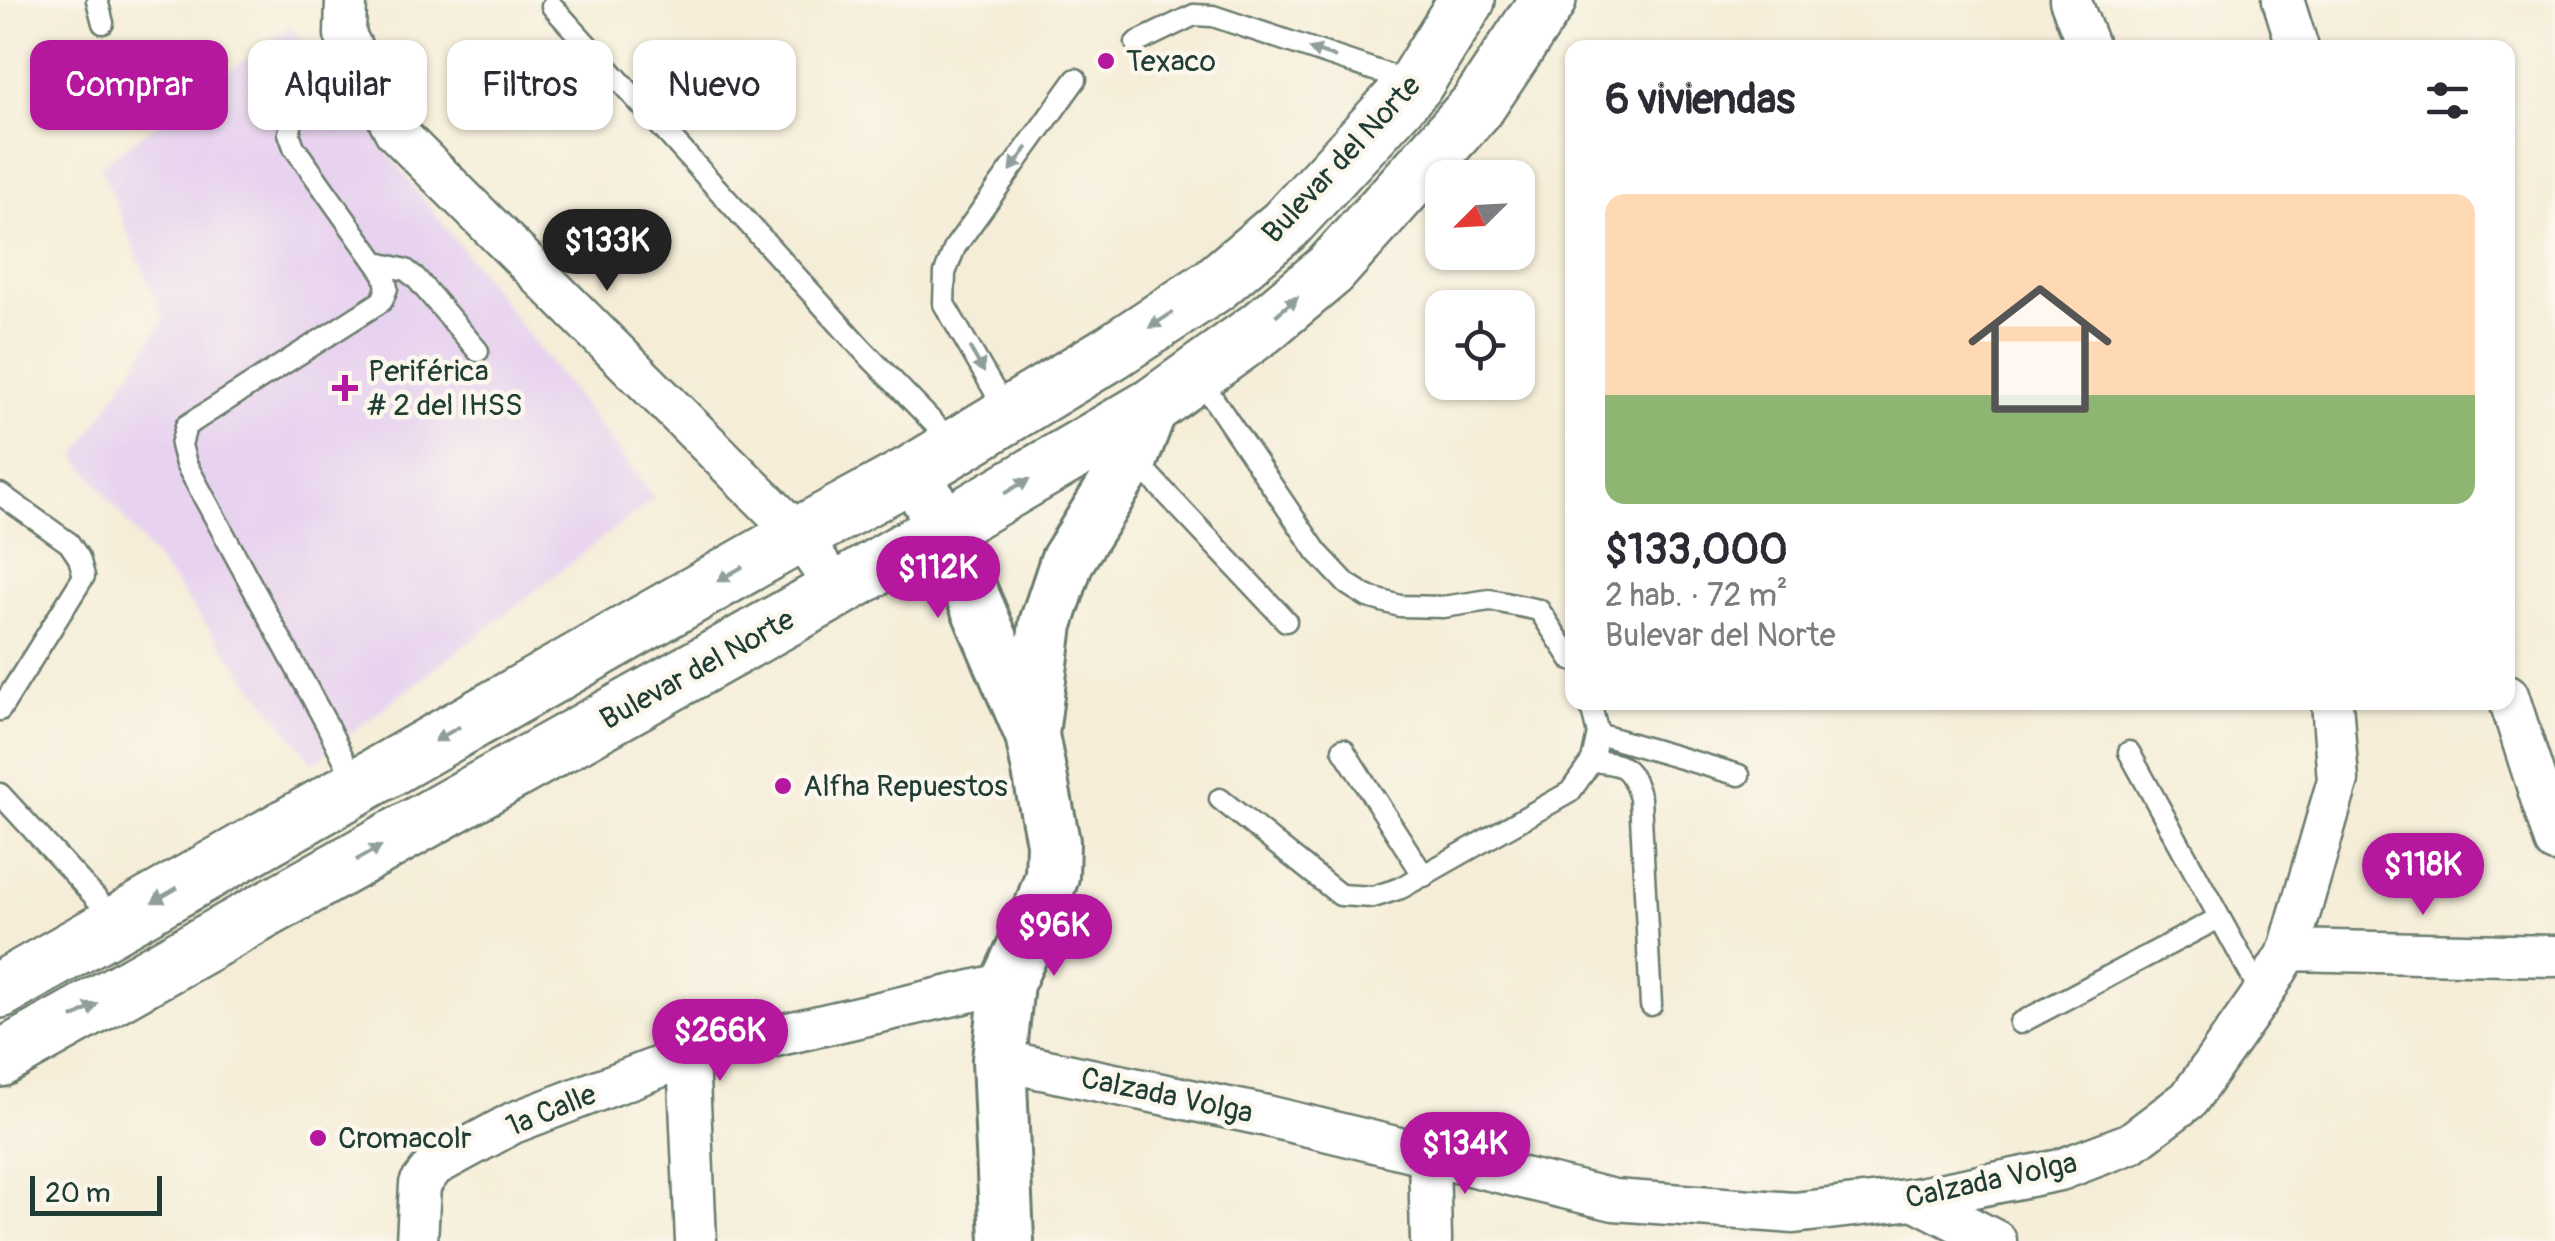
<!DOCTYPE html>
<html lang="es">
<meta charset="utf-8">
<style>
:root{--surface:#fff;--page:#f2f2f3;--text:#2b2b33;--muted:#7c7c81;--accent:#b5179e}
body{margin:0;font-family:Pangolin,sans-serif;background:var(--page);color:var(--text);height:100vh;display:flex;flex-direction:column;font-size:38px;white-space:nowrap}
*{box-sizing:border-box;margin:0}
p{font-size:32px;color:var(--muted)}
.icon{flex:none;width:55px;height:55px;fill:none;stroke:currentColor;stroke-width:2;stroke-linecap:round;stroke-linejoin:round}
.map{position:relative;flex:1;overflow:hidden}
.drawer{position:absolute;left:1565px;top:40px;width:950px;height:670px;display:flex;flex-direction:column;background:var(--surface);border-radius:20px;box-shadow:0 2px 8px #0004}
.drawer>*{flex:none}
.guide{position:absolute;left:30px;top:40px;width:950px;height:90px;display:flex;gap:20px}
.needle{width:65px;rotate:246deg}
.buttons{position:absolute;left:1425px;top:160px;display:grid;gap:20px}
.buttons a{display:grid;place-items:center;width:110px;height:110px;border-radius:20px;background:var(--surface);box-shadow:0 2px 8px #0004;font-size:50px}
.scale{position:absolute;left:30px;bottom:25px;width:132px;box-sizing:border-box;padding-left:10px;border:5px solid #1f3d34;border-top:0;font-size:28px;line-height:35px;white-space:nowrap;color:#1f3d34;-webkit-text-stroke:8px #fbf7ec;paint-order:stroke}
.price{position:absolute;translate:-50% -85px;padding:0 22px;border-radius:35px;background:var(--accent);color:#fff;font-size:32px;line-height:65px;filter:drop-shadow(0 2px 5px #0008)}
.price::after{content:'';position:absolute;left:50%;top:60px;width:30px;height:22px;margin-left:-15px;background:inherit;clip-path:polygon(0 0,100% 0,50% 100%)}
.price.selected{background:#222;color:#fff}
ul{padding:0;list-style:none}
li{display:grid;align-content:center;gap:20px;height:530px;padding:0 40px}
li span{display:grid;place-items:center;height:310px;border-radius:20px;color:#555}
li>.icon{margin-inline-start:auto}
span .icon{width:180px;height:180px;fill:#fffc;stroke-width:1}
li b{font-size:42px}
h2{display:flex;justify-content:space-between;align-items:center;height:120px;padding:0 40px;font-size:42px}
.tag{padding:0 35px;border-radius:20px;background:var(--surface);box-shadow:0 2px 8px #0004;font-size:35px;line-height:90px}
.tag.selected{background:var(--accent);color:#fff}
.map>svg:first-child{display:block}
.built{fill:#e7d2ef}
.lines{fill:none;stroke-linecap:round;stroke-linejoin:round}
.service-casing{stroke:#6a7b6d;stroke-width:25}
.minor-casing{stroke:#6a7b6d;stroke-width:45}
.tertiary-casing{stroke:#6a7b6d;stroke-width:58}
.secondary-casing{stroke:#6a7b6d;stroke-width:60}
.service{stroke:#fff;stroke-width:20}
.minor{stroke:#fff;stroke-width:40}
.tertiary{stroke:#fff;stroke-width:52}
.secondary{stroke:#fff;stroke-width:55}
.oneway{fill:#8f9e9a}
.poi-dot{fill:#b5179e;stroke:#fbf7ec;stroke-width:4}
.labels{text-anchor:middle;stroke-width:9;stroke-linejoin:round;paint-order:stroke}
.poi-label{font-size:30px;fill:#1f3d34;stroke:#fbf7ec;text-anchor:start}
.street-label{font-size:30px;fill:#1f3d34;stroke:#fbf7ec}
</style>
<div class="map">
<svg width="2555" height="1241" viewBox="0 0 2555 1241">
<rect width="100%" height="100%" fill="#fbf7ec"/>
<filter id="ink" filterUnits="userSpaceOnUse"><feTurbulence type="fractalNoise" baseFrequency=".01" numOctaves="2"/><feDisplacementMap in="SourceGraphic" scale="20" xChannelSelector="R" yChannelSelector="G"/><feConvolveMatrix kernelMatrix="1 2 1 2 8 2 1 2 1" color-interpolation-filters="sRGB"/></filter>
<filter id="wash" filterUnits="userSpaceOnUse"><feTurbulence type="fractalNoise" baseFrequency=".0048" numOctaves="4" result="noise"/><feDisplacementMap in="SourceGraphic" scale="40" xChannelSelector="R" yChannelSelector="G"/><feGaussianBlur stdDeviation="2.25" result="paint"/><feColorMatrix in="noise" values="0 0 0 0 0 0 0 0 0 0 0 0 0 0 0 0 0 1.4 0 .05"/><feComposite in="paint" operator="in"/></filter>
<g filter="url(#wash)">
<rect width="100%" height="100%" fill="#f5edd7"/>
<path class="built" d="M290,26L654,498L313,763L76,456L164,320L100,166Z"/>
</g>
<g filter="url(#ink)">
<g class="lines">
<g class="service-casing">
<path id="service" d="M97,0L103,23
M552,6L861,348L953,443
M1136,43L1194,15L1213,16L1413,83
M377,263L406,270L416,278L478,351
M1199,378L1317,552L1347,584L1368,597L1400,606L1443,607L1490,600L1539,610L1572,660
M1008,414L944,304L945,273L955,247L1076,79
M1133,458L1286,621
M0,494L69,543L79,558L84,576L0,710
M1598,734L1739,775
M1343,749L1424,876
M2129,752L2262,995
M1592,761C1625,764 1630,766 1640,798L1651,1005
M356,784L326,723L186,464L181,445L186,426L382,301L387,288L384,274L294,147L289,133L294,116L367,80
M0,794L117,921
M1220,799L1340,895L1373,897L1401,888L1570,792L1592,761L1598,734L1590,702
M2020,1023L2219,918"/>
</g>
<g class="minor-casing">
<path id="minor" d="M346,0L345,35L395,131L799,535L837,590
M2070,0L2089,48
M2283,0L2298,48
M2508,695L2555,842
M2289,950L2555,956
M688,1056L696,1241
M999,1060L1267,1116L1614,1200L1794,1213L1914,1199L2060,1170L2131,1143L2189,1099L2262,995L2289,950L2338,780L2332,702
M1429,1155L1431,1241
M1914,1199L1996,1241
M417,1241L420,1184L434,1166L513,1123L688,1056L1007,983"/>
</g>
<g class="tertiary-casing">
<path id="tertiary" d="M914,472L944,529L1032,735L1053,842L1052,876L1037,919L1007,983L999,1060L1007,1241
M1032,734L1046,624L1067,561L1132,457L1151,407"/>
</g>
<g class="secondary-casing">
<path id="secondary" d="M0,990L799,535L914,472L1112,352L1214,285L1285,225L1415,84L1467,0
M0,1059L837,590L1151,407L1261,328L1330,270L1478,105L1548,0"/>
</g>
<use href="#service" class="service"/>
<use href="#minor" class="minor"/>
<use href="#tertiary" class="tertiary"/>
<use href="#secondary" class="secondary"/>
</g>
<defs><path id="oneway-solid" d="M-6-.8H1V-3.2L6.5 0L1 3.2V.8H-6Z" transform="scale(2.5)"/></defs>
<g class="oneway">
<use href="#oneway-solid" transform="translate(1322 53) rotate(-161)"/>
<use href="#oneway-solid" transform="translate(1019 159) rotate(126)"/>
<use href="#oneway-solid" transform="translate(1287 306) rotate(-40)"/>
<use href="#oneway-solid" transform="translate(1161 320) rotate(147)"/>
<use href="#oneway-solid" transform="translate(977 360) rotate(60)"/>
<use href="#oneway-solid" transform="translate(1017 486) rotate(-30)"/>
<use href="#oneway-solid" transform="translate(730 574) rotate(150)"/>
<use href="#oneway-solid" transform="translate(447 734) rotate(150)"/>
<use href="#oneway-solid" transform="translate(369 853) rotate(-29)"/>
<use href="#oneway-solid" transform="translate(165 895) rotate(150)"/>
<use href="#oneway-solid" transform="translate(85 1011) rotate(-29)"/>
</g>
</g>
<g class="poi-dot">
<circle cx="1106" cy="61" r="10"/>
<path d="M340 373h10v10h10v10h-10v10h-10v-10h-10v-10h10z"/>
<circle cx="783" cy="786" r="10"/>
<circle cx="318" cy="1138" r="10"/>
</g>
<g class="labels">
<g class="poi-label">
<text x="1126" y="71">Texaco</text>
<text x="368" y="381">Periférica<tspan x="368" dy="34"># 2 del IHSS</tspan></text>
<text x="803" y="796">Alfha Repuestos</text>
<text x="338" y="1148">Cromacolr</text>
</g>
<g class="street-label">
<text transform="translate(1341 159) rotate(-47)" y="10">Bulevar del Norte</text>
<text transform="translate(697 669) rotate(-29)" y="10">Bulevar del Norte</text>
<text transform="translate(1167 1095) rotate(12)" y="10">Calzada Volga</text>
<text transform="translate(551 1110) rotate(-22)" y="10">1a Calle</text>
<text transform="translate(1991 1180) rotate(-12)" y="10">Calzada Volga</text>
</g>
</g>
</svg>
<div class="buttons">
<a><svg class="needle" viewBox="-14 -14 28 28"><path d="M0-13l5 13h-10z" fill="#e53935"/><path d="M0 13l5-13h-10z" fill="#7c7c81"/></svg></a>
<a><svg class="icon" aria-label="locate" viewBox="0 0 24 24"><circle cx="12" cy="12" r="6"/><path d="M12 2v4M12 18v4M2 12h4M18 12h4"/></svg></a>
</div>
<div class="scale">20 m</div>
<b class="price selected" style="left:607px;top:294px">$133K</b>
<b class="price" style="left:938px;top:621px">$112K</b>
<b class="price" style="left:2423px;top:918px">$118K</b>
<b class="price" style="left:1054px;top:979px">$96K</b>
<b class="price" style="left:720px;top:1084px">$266K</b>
<b class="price" style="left:1465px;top:1197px">$134K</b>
<div class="guide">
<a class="tag selected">Comprar</a>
<a class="tag">Alquilar</a>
<a class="tag">Filtros</a>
<a class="tag">Nuevo</a>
</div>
<section class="drawer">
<h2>6 viviendas<svg class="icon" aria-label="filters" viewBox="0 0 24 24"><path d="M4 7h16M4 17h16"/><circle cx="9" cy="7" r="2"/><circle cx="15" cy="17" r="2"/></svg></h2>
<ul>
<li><span style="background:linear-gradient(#ffd9b3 65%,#8fb573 0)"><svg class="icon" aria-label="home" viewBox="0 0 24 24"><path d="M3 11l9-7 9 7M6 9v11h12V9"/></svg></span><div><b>$133,000</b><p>2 hab. · 72 m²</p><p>Bulevar del Norte</p></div></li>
</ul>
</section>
</div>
